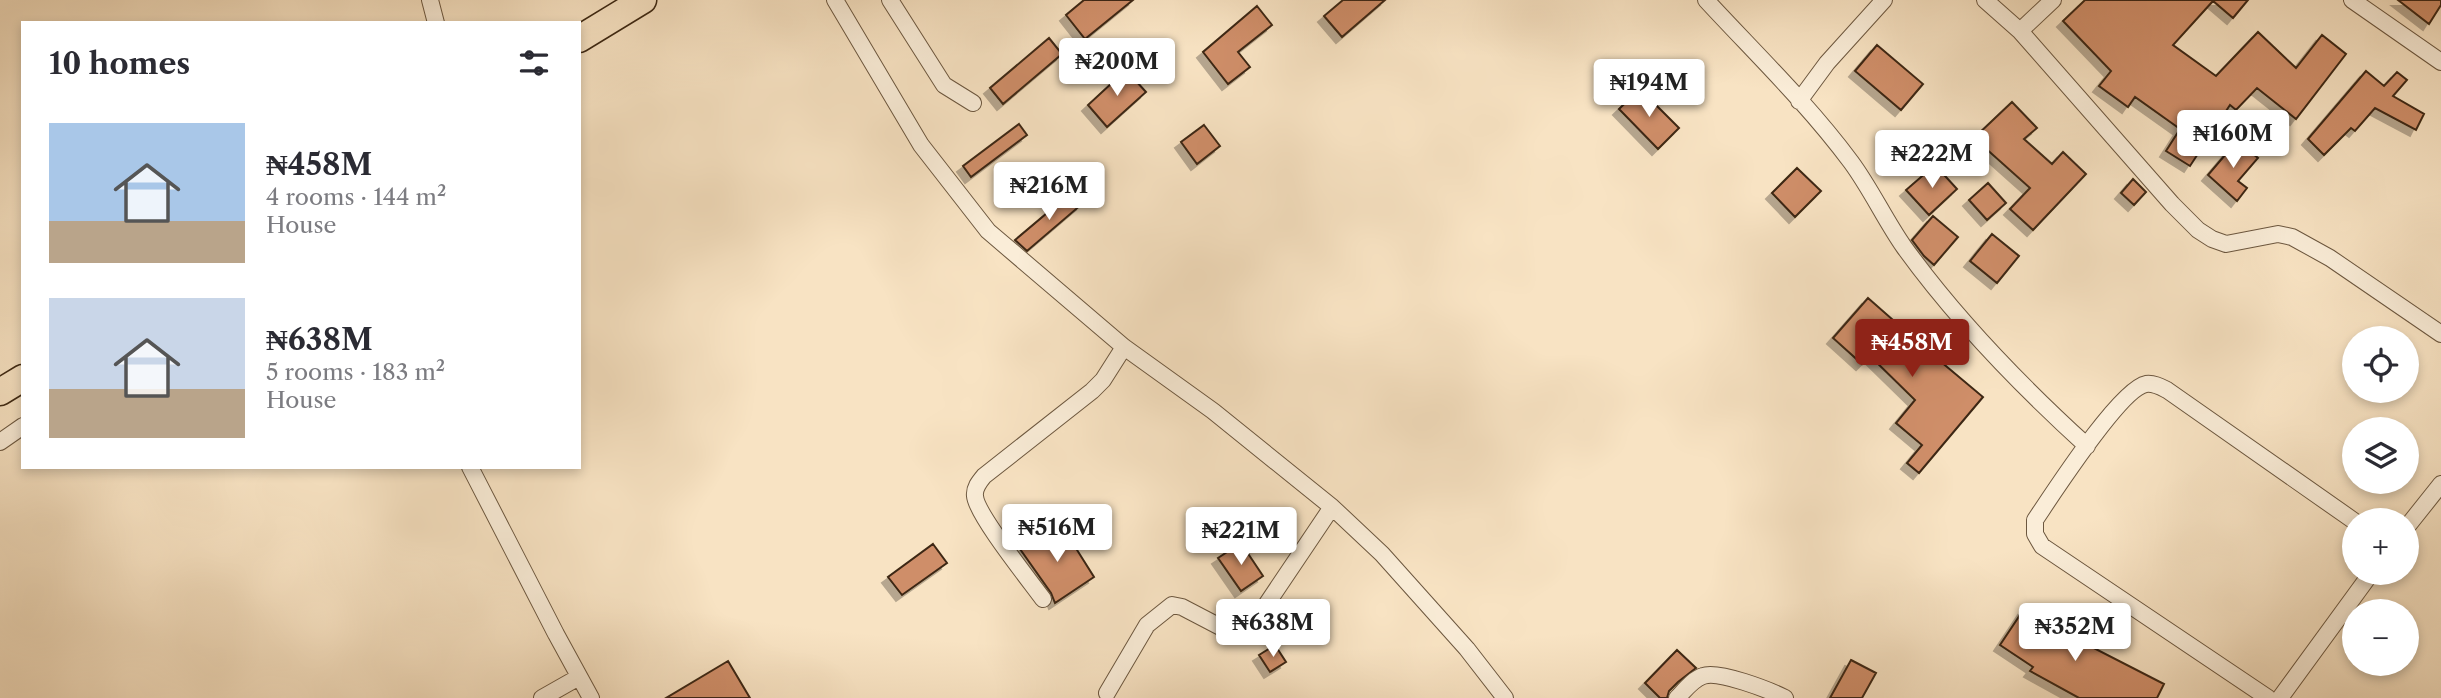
<!DOCTYPE html>
<meta charset="utf-8">
<style>
:root{--surface:#fff;--page:#f7f7f7;--text:#2b2b33;--muted:#7c7c81;--accent:#8f2418}
body{margin:0;font-family:"Libre Caslon Text",serif;background:var(--page);color:var(--text);height:100vh;display:flex;flex-direction:column;font-size:26px;white-space:nowrap}
*{box-sizing:border-box;margin:0}
p{font-size:23px;color:var(--muted)}
.icon{flex:none;width:38px;height:38px;fill:none;stroke:currentColor;stroke-width:2;stroke-linecap:round;stroke-linejoin:round}
.map{position:relative;flex:1;overflow:hidden}
.sheet{position:absolute;left:21px;top:21px;width:560px;height:448px;display:flex;flex-direction:column;background:var(--surface);border-radius:0px;box-shadow:0 4px 10px #0003}
.sheet>*{flex:none}
.tools{position:absolute;left:2342px;top:326px;display:grid;gap:14px}
.tools a{display:grid;place-items:center;width:77px;height:77px;border-radius:50%;background:var(--surface);box-shadow:0 4px 10px #0003;font-size:35px}
.price{position:absolute;translate:-50% -60px;padding:0 16px;border-radius:7px;background:#fff;color:#222;font-size:23px;line-height:46px;filter:drop-shadow(0 2px 4px #0008)}
.price::after{content:'';position:absolute;left:50%;top:42px;width:21px;height:16px;margin-left:-10px;background:inherit;clip-path:polygon(0 0,100% 0,50% 100%)}
.price.active{background:var(--accent);color:#fff}
ul{padding:0;list-style:none}
li{display:flex;align-items:center;gap:21px;height:175px;padding:0 28px}
li span{display:grid;place-items:center;flex:none;width:196px;height:140px;border-radius:0px;color:#555}
li>.icon{margin-inline-start:auto}
span .icon{width:84px;height:84px;fill:#fffc;stroke-width:1}
li b{font-size:30px}
h2{display:flex;justify-content:space-between;align-items:center;height:84px;padding:0 28px;font-size:30px}
.map>svg:first-child{display:block}
.building{fill:#cf8e69;stroke:#3d2813;stroke-width:2;filter:url(#shadow)}
.lines{fill:none;stroke-linecap:round;stroke-linejoin:round}
.street-casing{stroke:#6c573f;stroke-width:18}
.primary-casing{stroke:#3d2813;stroke-width:29}
.street{stroke:#faedd8;stroke-width:16}
.primary{stroke:#f8e3c3;stroke-width:26}
</style>
<div class="map">
<svg width="2441" height="698" viewBox="0 0 2441 698">
<defs>
<filter id="shadow"><feDropShadow dx="-6" dy="6" stdDeviation="0" flood-color="#0004"/></filter>
</defs>
<rect width="100%" height="100%" fill="#f8e3c3"/>
<filter id="stains"><feTurbulence type="fractalNoise" baseFrequency=".00286" numOctaves="4"/><feColorMatrix values="0 0 0 0 .2 0 0 0 0 .09 0 0 0 0 .02 0 0 0 .5 -.17"/></filter>
<radialGradient id="worn" r=".72"><stop offset=".6" stop-color="#630" stop-opacity="0"/><stop offset="1" stop-color="#630" stop-opacity=".3"/></radialGradient>
<path class="building" d="M1084,0H1133L1085,39L1066,15Z
M1343,0H1385L1342,37L1324,16Z
M2085,0H2248L2233,18L2213,1L2173,45L2216,76L2258,32L2296,68L2322,35L2346,54L2296,119L2257,88L2236,110L2230,105L2190,166L2166,151L2180,129L2135,97L2128,107L2099,86L2111,71L2063,21Z
M2398,0H2441V5L2429,24Z
M1257,6L1272,25L1238,52L1250,67L1228,84L1203,52Z
M1049,38L1062,54L1003,104L990,88Z
M1877,45L1923,84L1901,110L1855,71Z
M1126,70L1146,92L1107,127L1088,105Z
M2366,71L2384,86L2397,72L2407,80L2393,96L2424,114L2416,130L2375,108L2355,131L2351,128L2324,155L2308,139Z
M1640,89L1679,128L1658,149L1619,109Z
M2012,102L2037,128L2024,139L2052,164L2063,152L2086,174L2033,230L2010,209L2030,188L1974,138Z
M1019,124L1027,135L971,177L963,166Z
M1204,125L1220,146L1197,164L1181,142Z
M2237,141L2258,158L2238,181L2247,188L2237,201L2208,175Z
M1935,165L1957,189L1929,215L1906,190Z
M1797,168L1821,191L1795,217L1772,193Z
M2133,179L2146,192L2134,205L2121,193Z
M1988,183L2006,203L1987,220L1969,200Z
M1072,192L1082,204L1027,251L1015,240Z
M1933,216L1958,237L1934,265L1924,256L1912,240Z
M1992,234L2019,256L1997,283L1970,261Z
M1868,298L1910,335L1912,333L1940,361L1983,397L1919,473L1907,463L1922,445L1896,423L1915,400L1870,356L1862,364L1833,338Z
M1048,530L1055,541L1067,534L1094,577L1055,603L1051,593L1020,549Z
M1241,543L1263,576L1241,591L1218,558Z
M933,544L947,563L902,595L888,577Z
M2024,609L2054,629L2056,625L2081,640L2080,641L2164,684L2157,698H2079L2030,671L2033,667L2000,645Z
M1275,645L1286,662L1270,672L1259,655Z
M1677,650L1696,668L1678,682L1669,691L1667,698H1660L1645,683Z
M1851,660L1876,673L1862,698H1830Z
M728,661L750,698H666Z"/>
<g class="lines">
<g class="street-casing">
<path id="street" d="M430,0L436,23
M835,0L921,145L988,231L1124,347L1213,411L1332,507L1382,554L1467,649L1505,698
M890,0L944,85L973,103
M1706,0C1755,53 1808,104 1851,162C1871,189 1885,220 1904,247C1956,319 2021,386 2087,446
M1985,0L2020,31L2172,204L2198,230L2212,239L2226,244L2278,234L2292,237L2330,258L2441,334
M2352,0L2441,62
M2020,31L2053,0
M1799,101L1827,63L1884,0
M0,442L23,426
M470,467L556,634L591,698
M2406,528L2441,484
M1043,599C1030,581 976,514 975,496C974,488 979,482 984,476L1092,391L1103,380L1124,347
M1107,693L1147,625L1172,605L1182,607L1228,631L1256,620L1332,507
M542,698L579,677
M1677,698C1684,691 1693,679 1703,676C1718,670 1769,690 1785,698
M2268,698L2042,546L2035,534V520C2052,495 2120,389 2146,384C2154,383 2161,387 2167,390L2354,521
M2280,698L2372,572"/>
</g>
<g class="primary-casing">
<path id="primary" d="M579,39L643,0
M0,392L23,378"/>
</g>
<use href="#street" class="street"/>
<use href="#primary" class="primary"/>
</g>
<rect width="100%" height="100%" filter="url(#stains)"/>
<rect width="100%" height="100%" fill="url(#worn)"/>
</svg>
<div class="tools">
<a><svg class="icon" aria-label="locate" viewBox="0 0 24 24"><circle cx="12" cy="12" r="6"/><path d="M12 2v4M12 18v4M2 12h4M18 12h4"/></svg></a>
<a><svg class="icon" aria-label="layers" viewBox="0 0 24 24"><path d="M12 4l9 5-9 5-9-5zM3 14l9 5 9-5"/></svg></a>
<a>+</a>
<a>−</a>
</div>
<b class="price" style="left:1117px;top:98px">₦200M</b>
<b class="price" style="left:1649px;top:119px">₦194M</b>
<b class="price" style="left:2233px;top:170px">₦160M</b>
<b class="price" style="left:1932px;top:190px">₦222M</b>
<b class="price" style="left:1049px;top:222px">₦216M</b>
<b class="price active" style="left:1912px;top:379px">₦458M</b>
<b class="price" style="left:1057px;top:564px">₦516M</b>
<b class="price" style="left:1241px;top:567px">₦221M</b>
<b class="price" style="left:1273px;top:659px">₦638M</b>
<b class="price" style="left:2075px;top:663px">₦352M</b>
<section class="sheet">
<h2>10 homes<svg class="icon" aria-label="filters" viewBox="0 0 24 24"><path d="M4 7h16M4 17h16"/><circle cx="9" cy="7" r="2"/><circle cx="15" cy="17" r="2"/></svg></h2>
<ul>
<li><span style="background:linear-gradient(#a9c7e8 70%,#b9a48a 0)"><svg class="icon" aria-label="home" viewBox="0 0 24 24"><path d="M3 11l9-7 9 7M6 9v11h12V9"/></svg></span><div><b>₦458M</b><p>4 rooms · 144 m²</p><p>House</p></div></li>
<li><span style="background:linear-gradient(#c9d6e8 65%,#b9a48a 0)"><svg class="icon" aria-label="home" viewBox="0 0 24 24"><path d="M3 11l9-7 9 7M6 9v11h12V9"/></svg></span><div><b>₦638M</b><p>5 rooms · 183 m²</p><p>House</p></div></li>
</ul>
</section>
</div>
